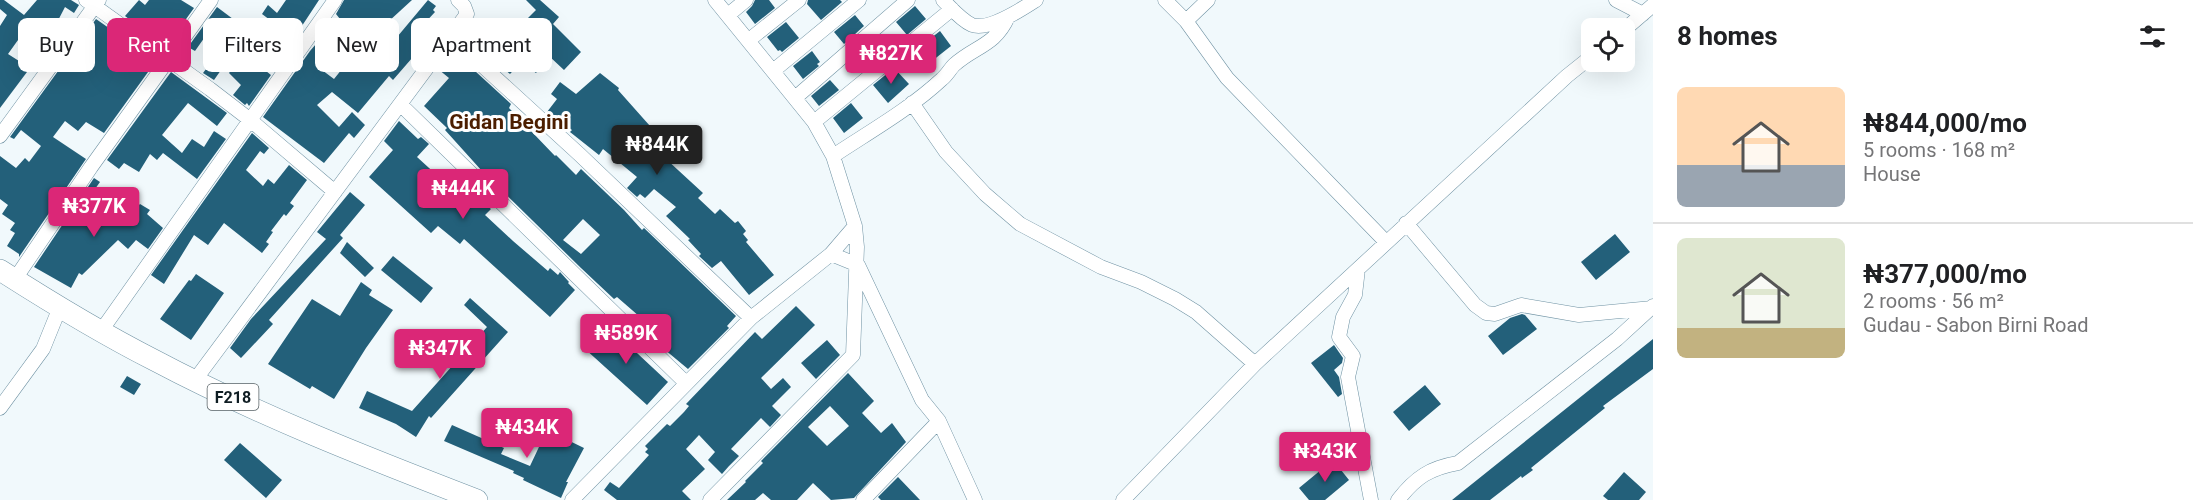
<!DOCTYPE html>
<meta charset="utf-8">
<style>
:root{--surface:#fff;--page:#f2f2f2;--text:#202124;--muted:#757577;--line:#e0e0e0;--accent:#db2777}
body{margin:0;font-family:Roboto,sans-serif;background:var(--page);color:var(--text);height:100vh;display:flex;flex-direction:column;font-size:22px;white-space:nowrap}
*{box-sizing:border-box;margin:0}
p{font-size:20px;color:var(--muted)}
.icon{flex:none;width:33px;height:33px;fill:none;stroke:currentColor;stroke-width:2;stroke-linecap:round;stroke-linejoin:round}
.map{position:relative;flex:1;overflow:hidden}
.sheet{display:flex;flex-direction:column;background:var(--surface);width:540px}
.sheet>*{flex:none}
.banner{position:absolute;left:18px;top:18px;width:570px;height:54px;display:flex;gap:12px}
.tools{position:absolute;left:1581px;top:18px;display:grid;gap:12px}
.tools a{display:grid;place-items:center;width:54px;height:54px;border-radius:9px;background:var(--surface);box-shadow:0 6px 24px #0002;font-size:30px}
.price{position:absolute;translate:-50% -51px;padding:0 14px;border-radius:6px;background:var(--accent);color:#fff;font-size:20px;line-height:39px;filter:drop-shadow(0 2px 3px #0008)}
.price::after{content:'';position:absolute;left:50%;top:36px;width:18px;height:14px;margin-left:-9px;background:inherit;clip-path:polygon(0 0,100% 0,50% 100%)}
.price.on{background:#222;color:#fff}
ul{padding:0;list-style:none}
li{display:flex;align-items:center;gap:18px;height:150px;padding:0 24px}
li+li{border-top:2px solid var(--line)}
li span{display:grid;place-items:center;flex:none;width:168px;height:120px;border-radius:9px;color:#555}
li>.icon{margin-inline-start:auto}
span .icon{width:72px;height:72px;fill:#fffc;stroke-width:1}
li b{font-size:26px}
h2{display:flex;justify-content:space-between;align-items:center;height:72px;padding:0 24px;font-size:26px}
.tag{padding:0 21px;border-radius:9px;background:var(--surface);box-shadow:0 6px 24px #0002;font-size:21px;line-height:54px}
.tag.on{background:var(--accent);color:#fff}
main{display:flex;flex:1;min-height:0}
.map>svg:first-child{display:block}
.building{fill:#23607a;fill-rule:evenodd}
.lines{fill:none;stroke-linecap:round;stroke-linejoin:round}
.minor-casing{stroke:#6f92a3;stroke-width:15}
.primary-casing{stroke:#6f92a3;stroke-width:22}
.minor{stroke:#fff;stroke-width:14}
.primary{stroke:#fff;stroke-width:21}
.labels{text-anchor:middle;stroke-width:6;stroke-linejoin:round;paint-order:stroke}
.shield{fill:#fff;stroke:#576165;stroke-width:1.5}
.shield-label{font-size:16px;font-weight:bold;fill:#0f1d23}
.quarter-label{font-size:21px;font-weight:bold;fill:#4c1e00;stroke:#fff}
</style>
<main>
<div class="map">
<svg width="1653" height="500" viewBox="0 0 1653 500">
<rect width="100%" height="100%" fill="#f1f9fc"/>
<path class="building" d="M0,0H4L24,15L37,0H71L79,5L74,13L65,7L51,34L53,36L44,49L23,33L8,54L30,68L0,108V26L7,15L0,9Z
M139,0L145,5L149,0H181L194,8L166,47L125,16Z
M286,0H319L294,38L262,14L268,5L277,13Z
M344,0H412L364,44L350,29L335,43L349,56L361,45L377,61L428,0L436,6L433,10L435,12L422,26L432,35L393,80L389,76L358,113L332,92L317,105L339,127L352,112L365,125L354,138L349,133L324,163L263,117L310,51L316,44L317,46L340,19L336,14ZM332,52L346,64L334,79L318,67Z
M526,0H540L559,17L553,24L581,52L564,70L549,56L536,73L521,62L510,74L498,64L502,60L500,58L518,36L514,32L536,10Z
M755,0H769L775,8L755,24L746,12L752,6Z
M808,0H840L842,2L821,20L807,4Z
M915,6L926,19L907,35L896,22Z
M217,7L265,43L252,60L271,75L249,106L247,103L245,105L233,95L241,85L229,73L250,45L234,34L225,45L207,34L195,51L188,47Z
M855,15L864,26L844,44L834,32Z
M96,19L156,61L104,133L86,122L78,131L65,121L53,137L86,159L19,257V254L7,246L15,233L10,230L15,223L2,214L8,205L0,199V156L16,168L25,158L29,162L41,146L21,130L14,139L10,137Z
M476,20L492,33L480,47L476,43L474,45L463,35Z
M786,22L799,38L782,52L780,50L778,51L767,37Z
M940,31L951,46L932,61L921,46Z
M873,42L884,53L862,71L853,59Z
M452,50L511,104L509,108L555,156L556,155L576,175L581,169L624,210L642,230L644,228L736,316L727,326L729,328L688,369L664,349L670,343L617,297L614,299L581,268L482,171L445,130L447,128L424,106L449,78L438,69ZM583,219L600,235L581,254L563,240Z
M812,51L820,62L817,64L819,66L803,79L793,66Z
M216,56L226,63L214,80L203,73Z
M894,68L909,84L888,103L873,85Z
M171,72L227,113L217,126L188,103L162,135L182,153L192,139L204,147L214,131L226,139L197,179L163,153L157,160L150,154L139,172L124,163L119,169L107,160Z
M600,73L619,88L618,90L650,126L641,136L703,193L698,198L715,214L720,209L735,223L738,221L746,231L743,234L748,240L746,242L774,275L749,295L721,261L712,268L699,256L701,254L688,240L690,239L666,216L676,207L654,189L645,198L640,194L637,197L627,188L637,177L603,149L599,155L570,132L572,130L547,112L557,99L551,94L560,82L576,94Z
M830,80L839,90L819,106L811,96Z
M851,103L863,118L844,133L833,118Z
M399,121L418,139L421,137L429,144L417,157L463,199L470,191L491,209L485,215L513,241L548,271L550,268L558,275L560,272L569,282L568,283L575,290L550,317L464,239L460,244L438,226L431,233L369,177L393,150L384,141Z
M252,133L269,148L264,154L260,151L246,170L263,186L268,179L274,184L289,165L307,180L290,203L294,206L286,216L284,214L271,231L273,232L266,242L269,244L262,253L224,223L208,245L194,235L164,284L151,275Z
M94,178L100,182L85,203L110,221L125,200L136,208L140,204L150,210L147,214L163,228L148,249L136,240L128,249L118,240L82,275L79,273L71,288L34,267Z
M350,192L365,205L340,235L343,238L269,320L273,324L241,358L230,348L251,319L326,239L317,232Z
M1615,234L1630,252L1596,280L1581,262Z
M347,242L374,268L365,277L340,253Z
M393,256L433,288L421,303L381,270Z
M196,274L224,293L191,340L160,319L189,280L191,281Z
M361,282L372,290L369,295L393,310L366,348L334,399L312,386L310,389L268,364L312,299L340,316Z
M470,298L508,332L431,418L429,416L416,437L396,424L359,408L367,391L412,411L487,327L464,305Z
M796,306L815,325L761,378L771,389L783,378L791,387L772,406L781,415L770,427L761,418L731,449L739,456L729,466L722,474L708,460L715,452L699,435L686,449L705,469L682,491L691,500H617L604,490L610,482L619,488L649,455L645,452L648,449L645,446L667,424L670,426L684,412L689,406L686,404L755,332L762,339Z
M1522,314L1525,315L1537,329L1503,355L1488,336L1510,318Z
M607,325L668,382L647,405L584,348Z
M1653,339V369L1603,406L1605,408L1531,468L1533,470L1522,478L1521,476L1490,500H1452Z
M827,340L840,355L816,379L801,363Z
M1334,345L1343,358L1342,363L1334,370L1339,377L1342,394L1338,397L1311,363Z
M848,373L874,401L862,413L881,433L892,423L906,442L854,498L831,500L813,483L797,500H771L763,493L755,500H727L746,482L745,481L763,463L761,461ZM830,406L849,426L827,446L808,427Z
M127,376L141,384L134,395L120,387Z
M1425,385L1441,404L1409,431L1393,412Z
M452,425L504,448L501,454L530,466L547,430L584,448L566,482H568L561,498L523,480L524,478L513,473L514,471L444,441Z
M240,443L282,480L266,498L224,460Z
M1333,460L1349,480L1325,500H1309L1299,488Z
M1624,472L1646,492L1639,500H1608L1603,496Z
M898,477L920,500H881L878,497Z"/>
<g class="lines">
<g class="minor-casing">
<path id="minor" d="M86,0L210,89L249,119L335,192
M943,0C951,8 961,20 972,25C989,31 1022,9 1036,0
M1165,0L1186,21L1227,78L1386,242
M1616,0L1643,14
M728,15L746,0
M1186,21L1208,0
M1624,30L1653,5
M451,37L579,154L751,318
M749,40L799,0
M773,71L859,0
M795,98L908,0
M912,103L946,152L985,194L1020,224L1101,267L1141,282L1175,299L1196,312L1255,364
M400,104L686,383
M814,122L952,9
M0,136L99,0
M833,156C869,132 910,109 942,79C947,75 950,69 954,65C975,46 995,46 1008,17
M1406,223L1475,305L1486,313L1495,314L1521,305L1579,315L1652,308
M831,254L858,265L922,400L939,421L975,500
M1358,269L1355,295L1343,317L1339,337L1353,356L1348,377L1371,500
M15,279L91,167L211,0
M101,331L335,0
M195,380L467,14L464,6L458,0
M0,408L43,349L60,307
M572,500L751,318L831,254L855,226
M710,500L853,355L857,247L855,226L833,156L814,122L715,0
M863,500L939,421
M1123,500L1255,364L1567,76L1592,56
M1398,500C1416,477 1430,468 1458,463L1617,339L1653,306"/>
</g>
<g class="primary-casing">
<path id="primary" d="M0,270C50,302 101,333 154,360C258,415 368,458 477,500"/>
</g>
<use href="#minor" class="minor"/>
<use href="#primary" class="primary"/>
</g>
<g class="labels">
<rect class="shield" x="207.5" y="384" width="51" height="26" rx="4.5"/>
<g class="shield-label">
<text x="233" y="403">F218</text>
</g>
<g class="quarter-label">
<text x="509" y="129">Gidan Begini</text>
</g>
</g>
</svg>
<div class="tools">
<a><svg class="icon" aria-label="locate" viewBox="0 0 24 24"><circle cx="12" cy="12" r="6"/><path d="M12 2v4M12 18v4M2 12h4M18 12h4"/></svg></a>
</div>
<b class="price" style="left:891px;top:85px">₦827K</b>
<b class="price on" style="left:657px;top:176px">₦844K</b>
<b class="price" style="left:463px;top:220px">₦444K</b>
<b class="price" style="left:94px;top:238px">₦377K</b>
<b class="price" style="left:626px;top:365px">₦589K</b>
<b class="price" style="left:440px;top:380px">₦347K</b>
<b class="price" style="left:527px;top:459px">₦434K</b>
<b class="price" style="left:1325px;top:483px">₦343K</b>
<div class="banner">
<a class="tag">Buy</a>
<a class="tag on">Rent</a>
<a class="tag">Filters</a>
<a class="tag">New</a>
<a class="tag">Apartment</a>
</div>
</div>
<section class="sheet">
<h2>8 homes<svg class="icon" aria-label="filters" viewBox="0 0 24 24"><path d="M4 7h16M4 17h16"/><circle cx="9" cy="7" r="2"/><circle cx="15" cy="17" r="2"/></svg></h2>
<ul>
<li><span style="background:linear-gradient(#ffd9b3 65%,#9aa5b1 0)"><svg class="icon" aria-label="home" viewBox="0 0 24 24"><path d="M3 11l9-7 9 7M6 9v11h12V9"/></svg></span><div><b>₦844,000/mo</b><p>5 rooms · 168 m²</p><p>House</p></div></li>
<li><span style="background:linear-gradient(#dfe7d0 75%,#c2b280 0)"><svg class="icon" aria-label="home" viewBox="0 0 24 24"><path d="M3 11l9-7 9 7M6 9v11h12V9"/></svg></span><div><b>₦377,000/mo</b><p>2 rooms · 56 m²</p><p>Gudau - Sabon Birni Road</p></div></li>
</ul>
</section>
</main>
